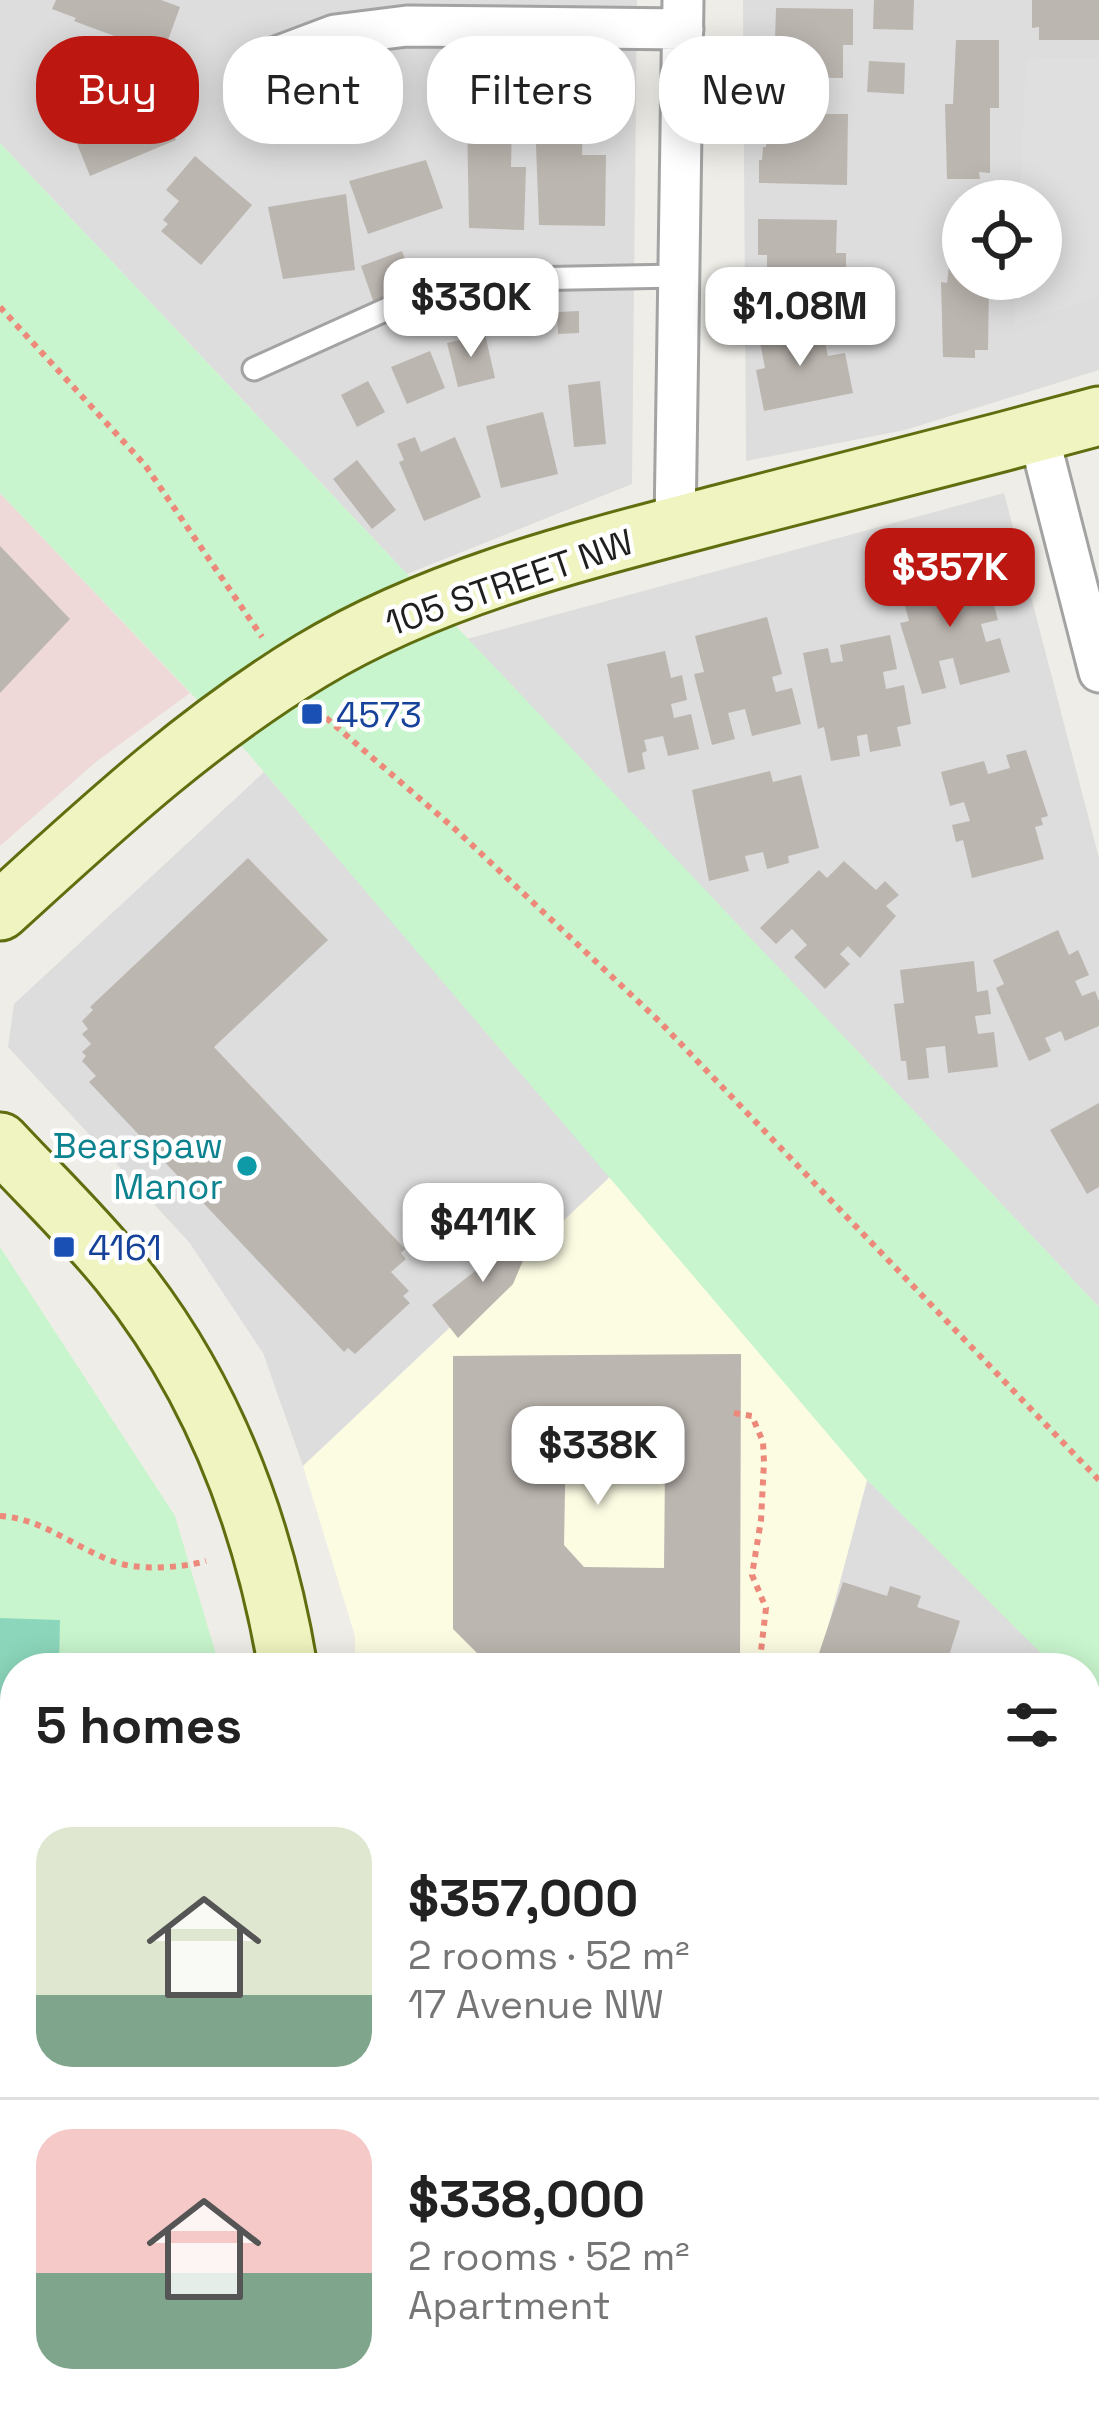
<!DOCTYPE html>
<meta charset="utf-8">
<style>
:root{--surface:#fff;--page:#f6f6f6;--text:#222;--muted:#767676;--line:#e0e0e0;--accent:#bd1712}
body{margin:0;font-family:"Space Grotesk",sans-serif;background:var(--page);color:var(--text);height:100vh;display:flex;flex-direction:column;font-size:45px;white-space:nowrap}
*{box-sizing:border-box;margin:0}
p{font-size:39px;color:var(--muted)}
.icon{flex:none;width:66px;height:66px;fill:none;stroke:currentColor;stroke-width:2;stroke-linecap:round;stroke-linejoin:round}
.map{position:relative;flex:1;overflow:hidden}
.sheet{position:absolute;left:0px;top:1653px;width:1101px;height:768px;display:flex;flex-direction:column;background:var(--surface);border-radius:48px 48px 0 0;box-shadow:0 6px 30px #0003}
.sheet>*{flex:none}
.guide{position:absolute;left:36px;top:36px;width:1029px;height:108px;display:flex;gap:24px}
.fabs{position:absolute;left:942px;top:180px;display:grid;gap:24px}
.fabs a{display:grid;place-items:center;width:120px;height:120px;border-radius:50%;background:var(--surface);box-shadow:0 6px 30px #0003;font-size:60px}
.price{position:absolute;translate:-50% -102px;padding:0 27px;border-radius:24px;background:#fff;color:#222;font-size:39px;line-height:78px;filter:drop-shadow(0 3px 6px #0008)}
.price::after{content:'';position:absolute;left:50%;top:72px;width:36px;height:27px;margin-left:-18px;background:inherit;clip-path:polygon(0 0,100% 0,50% 100%)}
.price.on{background:var(--accent);color:#fff}
ul{padding:0;list-style:none}
li{display:flex;align-items:center;gap:36px;height:300px;padding:0 36px}
li+li{border-top:3px solid var(--line)}
li span{display:grid;place-items:center;flex:none;width:336px;height:240px;border-radius:36px;color:#555}
li>.icon{margin-inline-start:auto}
span .icon{width:144px;height:144px;fill:#fffc;stroke-width:1}
li b{font-size:51px}
h2{display:flex;justify-content:space-between;align-items:center;height:144px;padding:0 36px;font-size:51px}
.tag{padding:0 42px;border-radius:48px;background:var(--surface);box-shadow:0 6px 30px #0003;font-size:42px;line-height:108px}
.tag.on{background:var(--accent);color:#fff}
.map>svg:first-child{display:block}
.residential{fill:#ddd;fill-rule:evenodd}
.commercial{fill:#eed9d8}
.education{fill:#fcfce3}
.religious{fill:#cdcdcd}
.park{fill:#c8f5cd}
.pitch{fill:#8cd7bc}
.parking{fill:#dfdfdf}
.building{fill:#bcb6b0;fill-rule:evenodd}
.lines{fill:none;stroke-linecap:round;stroke-linejoin:round}
.lane-casing{stroke:#a3a3a3;stroke-width:27}
.street-casing{stroke:#a3a3a3;stroke-width:45}
.secondary-casing{stroke:#616e0f;stroke-width:63}
.path{stroke:#ed897a;stroke-width:6;stroke-dasharray:6 6;stroke-linecap:butt}
.lane{stroke:#fff;stroke-width:21}
.street{stroke:#fff;stroke-width:39}
.secondary{stroke:#f0f4c0;stroke-width:57}
.transit-dot{fill:#1a4fb4;stroke:#fff;stroke-width:4.5}
.culture-dot{fill:#0f9aa8;stroke:#fff;stroke-width:4.5}
.labels{text-anchor:middle;stroke-width:9;stroke-linejoin:round;paint-order:stroke}
.street-label{font-size:36px;fill:#1f1f1f;stroke:#fff}
.transit-label{font-size:36px;fill:#164399;stroke:#fff;text-anchor:start}
.culture-label{font-size:36px;fill:#0d838f;stroke:#fff;text-anchor:end}
</style>
<div class="map">
<svg width="1099" height="2421" viewBox="0 0 1099 2421">
<rect width="100%" height="100%" fill="#efede7"/>
<path class="residential" d="M0,0H637L632,484L407,574L0,143Z
M743,0H1099V370L905,430L746,461ZM963,201H1041V279H963Z
M1004,493L1099,858V1307L467,639Z
M264,772L611,1176L303,1466L263,1353L189,1242L8,1047L14,1004Z
M867,1480L990,1598L1056,1668H817Z
M1086,1699L1099,1713V2421H348V2406H1086Z"/>
<path class="commercial" d="M0,493L190,693L97,761L0,846Z"/>
<path class="education" d="M611,1176L867,1480L817,1668H355V1636L303,1466Z"/>
<path class="religious" d="M0,2119H15V2406H207V2421H0Z"/>
<path class="park" d="M0,143L1099,1307V1713L1086,1699V1668H1056L867,1480L247,752L0,493Z
M0,1247L175,1516L220,1668H15V2119H0Z"/>
<path class="pitch" d="M0,1618L60,1620L59,1668H15V1887L0,1886Z"/>
<path class="parking" d="M1099,57V296L1014,326L1016,279H1041V201H1020L1026,59Z
M0,1924H15V2038H0Z
M0,2207L15,2208V2406H173V2421H0Z"/>
<path class="building" d="M56,0H161L180,7L163,54L74,21L76,18L52,9Z
M874,0H914L913,30L873,29Z
M1032,0H1099V40H1039V27L1032,28Z
M776,8L853,9V45H843V78L761,77L765,40H775Z
M956,40H999V108H990V173L979,172L980,179H947L945,104H953Z
M869,61L905,63L904,94L867,92Z
M103,81L117,117L159,100L176,140L90,176L59,99Z
M766,114H848L847,185L759,183V160H762L763,147H766Z
M535,119L583,120L582,155H606L605,226L539,225Z
M467,120L512,121L511,167H526L524,230L469,228Z
M195,156L252,205L201,265L161,231L168,224L163,220L179,201L166,190Z
M426,160L443,208L368,234L349,181Z
M346,194L355,270L283,279L268,207Z
M956,203L963,204V279H996V285H989L988,350H975V358L943,357L941,282L947,283Z
M758,219L837,220L836,253H846V291L767,290V255H758Z
M402,251L418,293L376,309L361,266Z
M579,311V333L558,334L557,312Z
M821,324L828,356L845,353L853,393L764,411L756,370L765,368L759,336Z
M485,334L495,378L458,387L447,343Z
M430,351L445,388L407,404L391,367Z
M368,381L385,412L357,427L341,395Z
M600,381L606,444L574,447L568,385Z
M543,412L558,474L501,488L486,426Z
M415,437L421,452L455,437L481,497L424,521L399,462L404,460L397,444Z
M357,460L396,510L372,529L333,479Z
M0,546L70,619L0,693Z
M973,568L981,602L992,599L998,620L981,624L986,642L1000,638L1010,672L960,685L953,658L939,661L946,688L922,694L900,623L909,621L900,586Z
M767,617L782,674L772,677L776,692L792,688L801,724L752,736L745,709L728,713L735,739L712,745L694,674L704,672L695,636Z
M890,635L897,669L883,672L886,689L904,685L911,724L897,727L901,746L870,752L867,734L857,736L860,756L831,761L824,727L818,729L803,653L828,648L831,663L843,661L840,645Z
M665,651L671,678L682,675L687,700L671,704L674,718L691,714L699,749L668,756L663,736L644,740L647,751L642,753L645,769L628,773L607,664Z
M1026,750L1048,816L1041,818L1043,825L1035,827L1044,859L972,878L963,840L956,842L952,825L970,821L964,802L950,806L941,772L984,761L988,774L1010,768L1006,755Z
M770,771L773,782L801,775L819,848L788,856L789,863L767,869L763,852L745,856L749,871L709,881L692,790Z
M248,858L328,940L214,1047L405,1249L401,1253L406,1259L391,1272L409,1291L403,1296L410,1303L355,1354L348,1348L344,1352L89,1082L96,1076L82,1061L86,1056L82,1052L91,1044L82,1034L88,1029L82,1021L93,1010L90,1007Z
M844,861L876,890L885,881L899,895L886,906L896,916L860,958L848,946L840,954L850,964L825,989L794,957L807,945L792,929L776,944L760,928L819,870L827,878Z
M1058,930L1069,955L1078,950L1089,975L1075,981L1082,996L1095,991L1099,1001V1026L1065,1041L1061,1031L1045,1038L1051,1051L1029,1061L996,988L1004,984L993,960Z
M974,961L977,992L988,990L991,1014L975,1016L978,1034L994,1032L998,1067L948,1073L945,1046L926,1048L929,1078L908,1080L906,1061H901L894,1004L904,1003L900,970Z
M1099,1103V1187L1087,1194L1050,1130Z
M494,1234L530,1244L513,1284L458,1338L432,1305L484,1264Z
M741,1354L740,1666L486,1662L453,1629V1356ZM566,1438L635,1439L665,1467L664,1568L584,1567L564,1545Z
M843,1582L887,1596L890,1586L921,1596L917,1607L960,1621L945,1668H814Z
M1086,1865L1099,1873V1940L1086,1932Z
M1099,2186V2282L1096,2285L1086,2275V2199Z
M462,2406H507L506,2421H430V2412L462,2414Z
M732,2410L827,2412V2421H732Z"/>
<g class="lines">
<g class="lane-casing">
<path id="lane" d="M254,369L416,296L461,280L678,276"/>
</g>
<g class="street-casing">
<path id="street" d="M266,61L335,35L407,26L683,29
M1038,433L1099,672
M675,526L683,0
M590,2421C609,2407 629,2408 648,2421"/>
</g>
<g class="secondary-casing">
<path id="secondary" d="M0,911C99,821 195,731 311,661C437,585 588,549 729,512C853,481 976,449 1099,416
M0,1142C40,1185 83,1226 120,1272C212,1386 264,1524 288,1668
M1086,2041L1099,2047
M283,2421V2406"/>
</g>
<path class="path" d="M0,307L145,465L262,637
M317,710L455,829L659,1021L1099,1480
M734,1413L752,1416L763,1442L764,1462L761,1520L752,1575L766,1608L759,1668
M0,1516C41,1518 74,1547 112,1561C136,1571 182,1568 206,1561"/>
<use href="#lane" class="lane"/>
<use href="#street" class="street"/>
<use href="#secondary" class="secondary"/>
</g>
<g class="transit-dot">
<rect x="300" y="702" width="24" height="24" rx="6"/>
<rect x="52" y="1235" width="24" height="24" rx="6"/>
</g>
<circle class="culture-dot" cx="247" cy="1166" r="12"/>
<g class="labels">
<g class="street-label">
<text transform="translate(509 582) rotate(-19)" y="13">105 STREET NW</text>
</g>
<g class="transit-label">
<text x="336" y="727">4573</text>
<text x="88" y="1260">4161</text>
</g>
<g class="culture-label">
<text x="223" y="1158">Bearspaw<tspan x="223" dy="41">Manor</tspan></text>
</g>
</g>
</svg>
<div class="fabs">
<a><svg class="icon" aria-label="locate" viewBox="0 0 24 24"><circle cx="12" cy="12" r="6"/><path d="M12 2v4M12 18v4M2 12h4M18 12h4"/></svg></a>
</div>
<b class="price" style="left:471px;top:360px">$330K</b>
<b class="price" style="left:800px;top:369px">$1.08M</b>
<b class="price on" style="left:950px;top:630px">$357K</b>
<b class="price" style="left:483px;top:1285px">$411K</b>
<b class="price" style="left:598px;top:1508px">$338K</b>
<div class="guide">
<a class="tag on">Buy</a>
<a class="tag">Rent</a>
<a class="tag">Filters</a>
<a class="tag">New</a>
</div>
<section class="sheet">
<h2>5 homes<svg class="icon" aria-label="filters" viewBox="0 0 24 24"><path d="M4 7h16M4 17h16"/><circle cx="9" cy="7" r="2"/><circle cx="15" cy="17" r="2"/></svg></h2>
<ul>
<li><span style="background:linear-gradient(#dfe7d0 70%,#7fa58c 0)"><svg class="icon" aria-label="home" viewBox="0 0 24 24"><path d="M3 11l9-7 9 7M6 9v11h12V9"/></svg></span><div><b>$357,000</b><p>2 rooms · 52 m²</p><p>17 Avenue NW</p></div></li>
<li><span style="background:linear-gradient(#f6c9c9 60%,#7fa58c 0)"><svg class="icon" aria-label="home" viewBox="0 0 24 24"><path d="M3 11l9-7 9 7M6 9v11h12V9"/></svg></span><div><b>$338,000</b><p>2 rooms · 52 m²</p><p>Apartment</p></div></li>
</ul>
</section>
</div>
